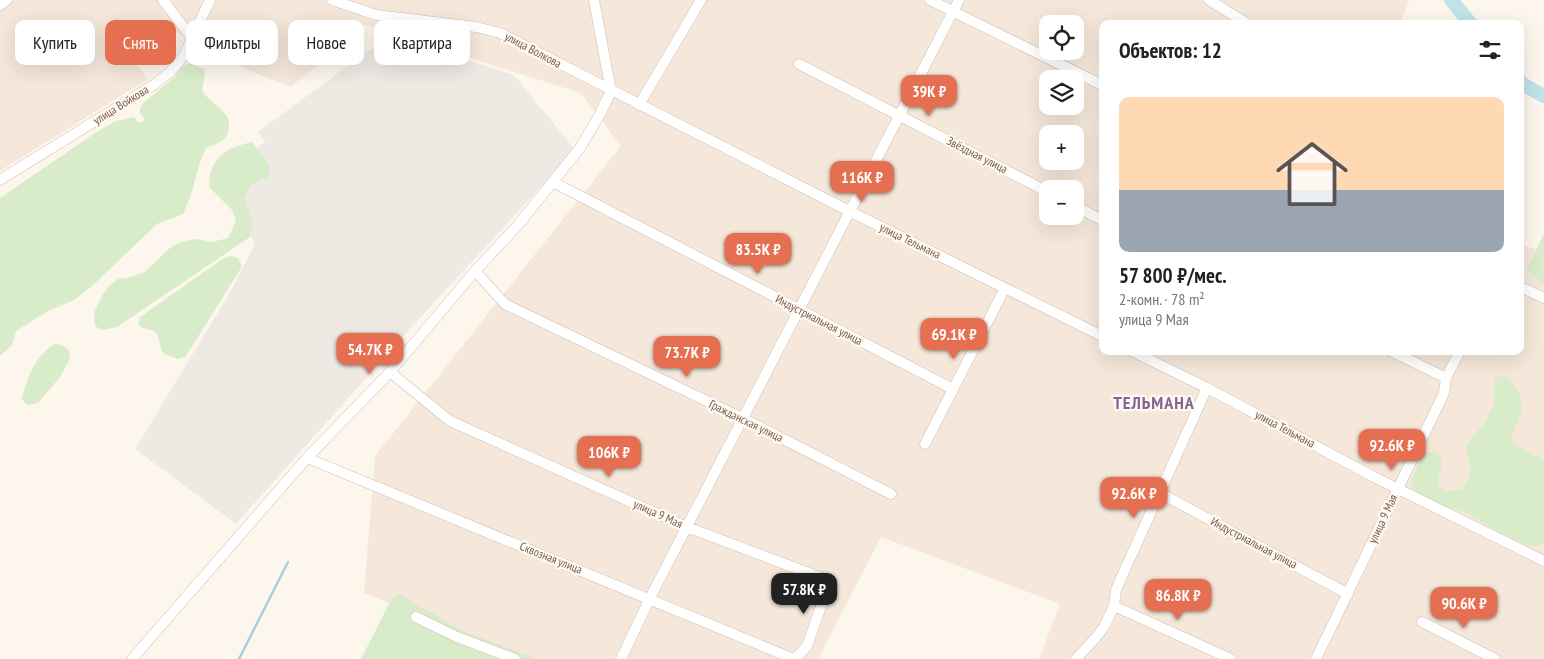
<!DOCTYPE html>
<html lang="ru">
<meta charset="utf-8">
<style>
:root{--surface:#fff;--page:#f6f6f6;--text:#222;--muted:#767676;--line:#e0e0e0;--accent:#e76f51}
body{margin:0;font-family:"PT Sans Narrow",sans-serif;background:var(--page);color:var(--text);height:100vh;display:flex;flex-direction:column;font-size:19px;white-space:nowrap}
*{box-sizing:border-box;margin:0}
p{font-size:16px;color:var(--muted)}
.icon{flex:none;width:28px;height:28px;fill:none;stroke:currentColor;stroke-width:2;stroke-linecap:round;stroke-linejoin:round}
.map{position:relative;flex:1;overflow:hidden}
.drawer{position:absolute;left:1099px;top:20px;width:425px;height:335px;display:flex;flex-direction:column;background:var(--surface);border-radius:10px;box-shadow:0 5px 20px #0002}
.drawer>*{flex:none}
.guide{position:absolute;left:15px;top:20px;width:475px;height:45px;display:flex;gap:10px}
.controls{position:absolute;left:1039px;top:15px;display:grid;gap:10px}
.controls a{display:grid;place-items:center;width:45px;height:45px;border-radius:10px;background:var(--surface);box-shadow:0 5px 20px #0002;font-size:25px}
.price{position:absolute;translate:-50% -42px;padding:0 11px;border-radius:10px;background:var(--accent);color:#fff;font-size:16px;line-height:32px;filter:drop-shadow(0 1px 2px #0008)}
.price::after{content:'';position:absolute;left:50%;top:30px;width:15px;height:11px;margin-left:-8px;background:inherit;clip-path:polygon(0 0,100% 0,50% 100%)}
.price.selected{background:#222;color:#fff}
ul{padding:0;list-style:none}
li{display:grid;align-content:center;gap:10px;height:265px;padding:0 20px}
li+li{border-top:1px solid var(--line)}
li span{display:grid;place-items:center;height:155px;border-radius:10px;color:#555}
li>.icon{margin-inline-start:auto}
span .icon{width:90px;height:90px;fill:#fffc;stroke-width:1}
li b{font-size:21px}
h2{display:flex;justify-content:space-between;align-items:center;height:60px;padding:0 20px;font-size:21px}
.tag{padding:0 18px;border-radius:10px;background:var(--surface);box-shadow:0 5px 20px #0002;font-size:18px;line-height:45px}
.tag.selected{background:var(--accent);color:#fff}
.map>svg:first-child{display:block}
.residential{fill:#f5e8da;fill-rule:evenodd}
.industrial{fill:#efe9e4}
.green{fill:#d8ecc9}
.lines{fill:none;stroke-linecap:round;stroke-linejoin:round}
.stream{stroke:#a5d3da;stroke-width:2.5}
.river{stroke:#bfe3e8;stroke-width:14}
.minor-casing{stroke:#d1beb0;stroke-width:11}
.minor{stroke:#fff;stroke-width:10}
.labels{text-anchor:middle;stroke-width:4.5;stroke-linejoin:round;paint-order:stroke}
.street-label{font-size:12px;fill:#7a5c4d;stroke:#fffaf3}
.district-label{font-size:18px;font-weight:bold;letter-spacing:1px;fill:#846695;stroke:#fffaf3}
</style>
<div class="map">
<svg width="1544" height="659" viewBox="0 0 1544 659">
<rect width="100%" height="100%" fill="#fdf6ec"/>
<path class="residential" d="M0,0H1409L1400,24H1102V351H1520V243L1544,253V659H1039L1060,604L881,537L818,659H527L364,593L375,456L621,146L581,93L365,25L291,87L245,69L199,35L182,36L172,28L133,60L148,79L0,171ZM1048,24H1075V51H1048ZM1048,79H1075V106H1048ZM1048,134H1075V161H1048ZM1048,189H1075V216H1048Z"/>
<path class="industrial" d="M390,35L514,75L575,150L418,320L236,524L135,449L228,296L255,244L220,175L265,142L258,132Z"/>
<path class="green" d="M189,63L204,69L205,74L202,90C210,105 231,109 229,128C228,132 227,137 224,139C220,143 211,146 206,148L199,165L192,192L183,214L157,224L92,286L74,300L48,311L16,331L12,345L0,356V198L95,133L116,121L134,117L139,123L145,120L140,113V109L143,103L175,77L181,67Z
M252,142L269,165V177L253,183L244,198L253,224L250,237L117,327L102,330L95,326L94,313L102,296L109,286L118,279L132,277L146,271L170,248L180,242L196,239L212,242L228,238L236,221L232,210L209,187C209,158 225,148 252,142Z
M1544,233V285L1527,270Z
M231,256L238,258L241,263V268L186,356L178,359L163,353C160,347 159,336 155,332C149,328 144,330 138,325L140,317L224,258Z
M54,344C61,344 65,346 69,351L70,359L60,377L38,403L27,405L22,399C27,377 35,357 54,344Z
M1505,376C1532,403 1522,406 1511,438L1517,446L1544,460V544L1532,547L1507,536L1459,509L1448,508L1416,492L1412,486L1413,477L1423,453C1433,451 1437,452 1443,459L1437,485L1447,491L1462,489C1474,475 1471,464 1465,447L1484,423L1494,405V378Z
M399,594L461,630L538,659H361L392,598Z"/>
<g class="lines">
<path class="stream" d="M239,659L288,562"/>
<path class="river" d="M1451,0L1471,24
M1520,81L1524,85L1544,96"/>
<g class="minor-casing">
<path id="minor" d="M163,0L192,38
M332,0L376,15L476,27L500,33L849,211L1102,336
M930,0L1102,85
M1209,0L1248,24
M0,5L7,0
M799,64L1048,192
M639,105L701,0
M0,180L155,84L170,72L183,57L210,0
M553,182L953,389
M1075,206L1102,220
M475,271L505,304L742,418L891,494
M1520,287L1544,298
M1132,351L1207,388L1374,477L1544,561
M1391,351L1446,378
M390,372L450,421L687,527L830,581L807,646L795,659
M925,444L1005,288
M307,458L794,659
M1160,493L1348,594
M1114,606L1231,659
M416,617L457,637L515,659
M1422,622L1495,659
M132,659L307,458L390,372L475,271L518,225L580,148L600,114L611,91L594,0
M621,659L650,598L959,0
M1076,659L1097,636L1104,627L1114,606L1116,590L1122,576L1207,388
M1316,659L1444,393L1446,378L1460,351"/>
</g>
<use href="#minor" class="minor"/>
</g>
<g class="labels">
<g class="street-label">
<text transform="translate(533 50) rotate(28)" y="4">улица Волкова</text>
<text transform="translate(121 105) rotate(-32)" y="4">улица Войкова</text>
<text transform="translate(977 155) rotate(27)" y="4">Звёздная улица</text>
<text transform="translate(910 241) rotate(26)" y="4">улица Тельмана</text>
<text transform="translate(819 320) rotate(27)" y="4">Индустриальная улица</text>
<text transform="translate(746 421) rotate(26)" y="4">Гражданская улица</text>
<text transform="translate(1285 429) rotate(28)" y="4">улица Тельмана</text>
<text transform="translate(658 514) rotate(24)" y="4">улица 9 Мая</text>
<text transform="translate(1383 519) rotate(-65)" y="4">улица 9 Мая</text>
<text transform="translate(1254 543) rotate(28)" y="4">Индустриальная улица</text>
<text transform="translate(551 558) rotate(22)" y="4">Сквозная улица</text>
</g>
<g class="district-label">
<text x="1154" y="409">ТЕЛЬМАНА</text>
</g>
</g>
</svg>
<div class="controls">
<a><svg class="icon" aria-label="locate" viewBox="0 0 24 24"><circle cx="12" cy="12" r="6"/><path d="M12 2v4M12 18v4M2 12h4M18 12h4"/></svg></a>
<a><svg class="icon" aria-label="layers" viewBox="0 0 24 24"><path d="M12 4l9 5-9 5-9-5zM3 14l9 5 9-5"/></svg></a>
<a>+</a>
<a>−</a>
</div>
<b class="price" style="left:929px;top:117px">39K ₽</b>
<b class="price" style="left:862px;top:203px">116K ₽</b>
<b class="price" style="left:758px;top:275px">83.5K ₽</b>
<b class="price" style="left:954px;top:360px">69.1K ₽</b>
<b class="price" style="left:370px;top:375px">54.7K ₽</b>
<b class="price" style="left:687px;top:378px">73.7K ₽</b>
<b class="price" style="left:1392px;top:471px">92.6K ₽</b>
<b class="price" style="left:609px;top:478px">106K ₽</b>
<b class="price" style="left:1134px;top:519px">92.6K ₽</b>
<b class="price selected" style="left:804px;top:615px">57.8K ₽</b>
<b class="price" style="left:1178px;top:621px">86.8K ₽</b>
<b class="price" style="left:1464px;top:629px">90.6K ₽</b>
<div class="guide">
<a class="tag">Купить</a>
<a class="tag selected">Снять</a>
<a class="tag">Фильтры</a>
<a class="tag">Новое</a>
<a class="tag">Квартира</a>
</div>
<section class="drawer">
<h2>Объектов: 12<svg class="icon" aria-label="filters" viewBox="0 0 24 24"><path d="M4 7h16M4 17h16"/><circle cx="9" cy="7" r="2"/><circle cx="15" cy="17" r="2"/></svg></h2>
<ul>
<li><span style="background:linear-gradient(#ffd9b3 60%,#9aa5b1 0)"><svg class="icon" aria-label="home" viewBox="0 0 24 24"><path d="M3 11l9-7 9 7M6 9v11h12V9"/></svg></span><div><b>57 800 ₽/мес.</b><p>2-комн. · 78 m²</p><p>улица 9 Мая</p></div></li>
</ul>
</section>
</div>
